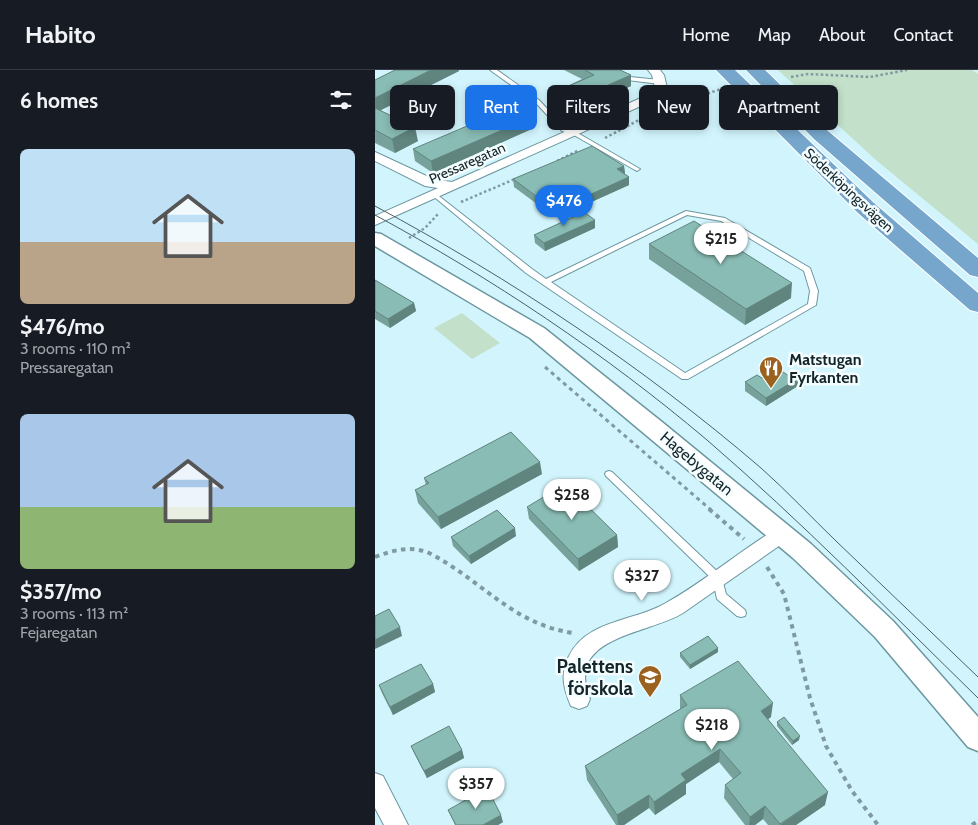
<!DOCTYPE html>
<meta charset="utf-8">
<style>
:root{--surface:#171b24;--page:#242831;--text:#f1f3f6;--muted:#9ea1a6;--line:#363941;--accent:#1a73e8}
body{margin:0;font-family:Cabin,sans-serif;background:var(--page);color:var(--text);height:100vh;display:flex;flex-direction:column;font-size:19px;white-space:nowrap}
*{box-sizing:border-box;margin:0}
p{font-size:16px;color:var(--muted)}
.icon{flex:none;width:28px;height:28px;fill:none;stroke:currentColor;stroke-width:2;stroke-linecap:round;stroke-linejoin:round}
.map{position:relative;flex:1;overflow:hidden}
.sheet{display:flex;flex-direction:column;background:var(--surface);width:375px}
.sheet>*{flex:none}
.banner{position:absolute;left:15px;top:15px;width:475px;height:45px;display:flex;gap:10px}
.price{position:absolute;translate:-50% -42px;padding:0 11px;border-radius:18px;background:#fff;color:#222;font-size:16px;line-height:32px;filter:drop-shadow(0 1px 2px #0008)}
.price::after{content:'';position:absolute;left:50%;top:30px;width:15px;height:11px;margin-left:-8px;background:inherit;clip-path:polygon(0 0,100% 0,50% 100%)}
.price.active{background:var(--accent);color:#fff}
ul{padding:0;list-style:none}
li{display:grid;align-content:center;gap:10px;height:265px;padding:0 20px}
li span{display:grid;place-items:center;height:155px;border-radius:8px;color:#555}
li>.icon{margin-inline-start:auto}
span .icon{width:90px;height:90px;fill:#fffc;stroke-width:1}
li b{font-size:21px}
h2{display:flex;justify-content:space-between;align-items:center;height:60px;padding:0 20px;font-size:21px}
.tag{padding:0 18px;border-radius:8px;background:var(--surface);box-shadow:0 2px 8px #0003;font-size:18px;line-height:45px}
.tag.active{background:var(--accent);color:#fff}
header{display:flex;align-items:center;gap:30px;box-sizing:border-box;height:70px;padding:0 25px;background:var(--surface);border-bottom:1px solid var(--line)}
header strong{font-size:24px}
nav{display:flex;gap:28px;margin-inline-start:auto;font-size:18px}
main{display:flex;flex:1;min-height:0}
.map>svg:first-child{display:block}
.green{fill:#c2e0ca}
.lines{fill:none;stroke-linecap:round;stroke-linejoin:round}
.service-casing{stroke:#6d97a0;stroke-width:2}
.minor-casing{stroke:#6d97a0;stroke-width:2}
.tertiary-casing{stroke:#6d97a0;stroke-width:3}
.trunk-casing{stroke:#fff;stroke-width:2}
.path-far2{stroke:#7f9aa0;stroke-width:2.5;stroke-dasharray:2.5 2.5;stroke-linecap:butt}
.path-far1{stroke:#7f9aa0;stroke-width:3;stroke-dasharray:4 4;stroke-linecap:butt}
.path{stroke:#7f9aa0;stroke-width:4;stroke-dasharray:4.5 4.5;stroke-linecap:butt}
.service{fill:#fff;fill-rule:evenodd}
.minor{fill:#fff;fill-rule:evenodd}
.tertiary{fill:#fff;fill-rule:evenodd}
.trunk{fill:#76a6cb;fill-rule:evenodd}
.tram{stroke:#4a6166;stroke-width:1}
.wall{fill:#76a29b}
.shaded-wall{fill:#60847e}
.building{fill:#89bcb4;stroke:#60847e}
.labels{text-anchor:middle;stroke-width:5;stroke-linejoin:round;paint-order:stroke}
.far-street-label{font-size:14px;fill:#142529;stroke:#f4fdff}
.poi-label{font-size:16px;font-weight:bold;fill:#142529;stroke:#f4fdff;text-anchor:start}
.street-label{font-size:16px;fill:#142529;stroke:#f4fdff}
.near-poi-label{font-size:19px;font-weight:bold;fill:#142529;stroke:#f4fdff;text-anchor:end}
</style>
<header>
<strong>Habito</strong>
<nav><a>Home</a><a>Map</a><a>About</a><a>Contact</a></nav>
</header>
<main>
<section class="sheet">
<h2>6 homes<svg class="icon" aria-label="filters" viewBox="0 0 24 24"><path d="M4 7h16M4 17h16"/><circle cx="9" cy="7" r="2"/><circle cx="15" cy="17" r="2"/></svg></h2>
<ul>
<li><span style="background:linear-gradient(#bfe0f5 60%,#b9a48a 0)"><svg class="icon" aria-label="home" viewBox="0 0 24 24"><path d="M3 11l9-7 9 7M6 9v11h12V9"/></svg></span><div><b>$476/mo</b><p>3 rooms · 110 m²</p><p>Pressaregatan</p></div></li>
<li><span style="background:linear-gradient(#a9c7e8 60%,#8fb573 0)"><svg class="icon" aria-label="home" viewBox="0 0 24 24"><path d="M3 11l9-7 9 7M6 9v11h12V9"/></svg></span><div><b>$357/mo</b><p>3 rooms · 113 m²</p><p>Fejaregatan</p></div></li>
</ul>
</section>
<div class="map">
<svg width="603" height="755" viewBox="0 0 603 755">
<rect width="100%" height="100%" fill="#d2f5fd"/>
<path class="green" d="M403,0H597L603,4V174L502,91Z
M87,243L125,273L97,289L59,258Z"/>
<g class="lines">
<g class="service-casing">
<path id="service" d="M115,0H122L164,30L191,59L201,62L265,99L262,101L260,100L197,64L187,61L160,32Z
M234,0H241L255,7L285,10L288,12L285,14L252,10Z
M60,123L157,199L171,209L311,141L350,148L435,198L443,221L441,235L313,309H307L151,203L58,126V124ZM312,145L346,151L429,201L435,221L433,234L310,303L176,212Z
M234,401L237,402L346,505L351,524L370,540L371,543L370,546L366,547L362,546L342,529L338,510L231,406L230,404L231,402Z"/>
</g>
<g class="minor-casing">
<path id="minor" d="M273,0H285L289,5L292,18L286,27L0,155V146L63,118L50,116L0,91V82L58,109L77,112L277,23L280,18L277,5Z
M407,457L414,459L416,464L414,469L308,543C272,565 189,566 215,629L212,636L204,639L196,636C189,620 185,605 193,588C210,550 257,552 289,534C324,515 356,488 390,466Z
M0,703L8,706L33,755H9L0,738Z"/>
</g>
<g class="tertiary-casing">
<path id="tertiary" d="M0,163L6,164L169,258L287,352L436,474L518,551L603,647V681L593,677L500,567L418,488L155,268L0,176Z"/>
</g>
<g class="trunk-casing">
<path id="trunk" d="M341,0H360L499,133L603,223V242L595,240L483,143Z
M371,0H390L453,61L603,188V207L595,205L439,69Z"/>
</g>
<path class="path-far2" d="M416,7L433,4L495,7L532,0
M290,38L346,19
M230,68L264,50
M182,91L204,80
M86,132L140,109
M34,168L50,158L63,144"/>
<path class="path-far1" d="M170,297L336,440"/>
<path class="path" d="M334,439L369,469
M0,487C18,480 34,476 52,482C105,508 137,555 199,563
M392,497L409,524L435,628L451,676L477,721L503,755
M597,755L603,751"/>
<use href="#service" class="service"/>
<use href="#minor" class="minor"/>
<use href="#tertiary" class="tertiary"/>
<use href="#trunk" class="trunk"/>
<path class="tram" d="M0,136C138,210 267,296 386,398C412,421 436,447 461,471C508,516 556,562 603,607
M0,145C118,209 229,283 332,370C426,451 514,541 603,628"/>
</g>
<path class="wall" d="M20,0H84V1L6,40L43,71L20,83L0,73V10Z
M189,0H245L256,5V16L200,41L183,32L182,21L207,9Z
M157,47L159,58L58,103L40,91L38,79Z
M249,96L250,104L254,107V115L192,143L173,129L162,134L139,117L138,109Z
M220,158L170,181L160,173L159,165Z
M274,174L416,228L370,255L274,189Z
M0,210L39,233L41,241L15,258L0,249Z
M393,299L414,306H427L426,314L391,336L370,321V312L387,308L393,304Z
M167,404L66,459L43,433L40,420L51,415L49,408Z
M152,437L242,465L243,477L204,501L154,449Z
M141,466L96,494L78,476L76,467Z
M343,578V582L315,599L305,587V583Z
M58,614L60,622L18,645L7,623L4,615Z
M305,625L396,647L393,649L450,735L421,755H393L388,749L380,755H370L349,728L350,715L358,709L344,692L311,714V724L280,745L274,738L249,755H241L212,710L210,696L305,639Z
M402,652L424,670L417,675L402,656Z
M36,676L87,680L89,688L52,708L39,683Z
M73,740L128,752L123,755H80Z"/>
<path class="shaded-wall" d="M56,0H84V1L0,43V28Z
M256,5V16L200,41L199,30Z
M157,47L159,58L58,103L56,91Z
M40,57L43,71L20,83L17,69Z
M249,96L250,104L242,99Z
M254,107V115L192,143V135Z
M172,121L173,129L162,134L161,126Z
M220,150V158L170,181L169,173Z
M417,213L416,228L370,255L371,239Z
M39,233L41,241L15,258L13,249Z
M427,306L426,314L391,336V328Z
M165,392L167,404L66,459L63,447Z
M140,458L141,466L96,494L94,486Z
M242,465L243,477L204,501L203,489Z
M25,557L27,566L0,579V570Z
M343,578V582L315,599V595Z
M58,614L60,622L18,645L15,637Z
M398,633L396,647L385,655L386,641Z
M425,666L424,670L417,675L418,671Z
M345,679L344,692L311,714V724L280,745L279,732L306,704Z
M87,680L89,688L52,708L49,701Z
M453,722L450,735L421,755H405Z
M274,725V738L249,755H243L242,745Z
M390,736L388,749L380,755H374L375,747Z
M126,745L128,752L123,755H108Z"/>
<path class="building" d="M20,0H56L0,28V10Z
M210,0H245L256,5L199,30L182,21L219,5Z
M139,36L157,47L56,91L38,79Z
M0,38L40,57L17,69L0,60Z
M217,76L249,96L242,99L254,107L192,135L172,121L161,126L138,109Z
M209,142L220,150L169,173L159,165Z
M319,151L417,213L371,239L274,174Z
M0,210L39,233L13,249L0,241Z
M399,296L414,306L422,302L427,306L391,328L370,312L382,305L387,308L397,301L393,299Z
M136,362L165,392L63,447L40,420L54,413L49,408Z
M190,414L242,465L203,489L152,437Z
M122,440L140,458L94,486L76,467Z
M14,539L25,557L0,570V546Z
M333,566L343,578L315,595L305,583Z
M363,591L398,633L386,641L453,722L405,754L390,736L375,747L350,715L366,703L345,679L306,704L311,710L279,732L274,725L242,745L210,696L312,635L305,625Z
M46,594L58,614L15,637L4,615Z
M409,647L425,666L418,671L402,652Z
M74,656L87,680L49,701L36,676Z
M112,718L126,745L108,755H81L73,740Z"/>
<defs>
<g id="restaurant-pin" transform="scale(1.25)"><path d="M0 17L-7.5 6A9.5 9.5 0 1 1 7.5 6Z" fill="#9b611f" stroke="#f4fdff"/><path d="M-5-6h1v4h1v-4h1v4h1v-4h1v5L-1.5 .5V6h-2V.5L-5-1ZM5-6V6H3V1.5H1.5Q1.5-4 5-6Z" fill="#fff"/></g>
<g id="school-pin" transform="scale(1.25)"><path d="M0 17L-7.5 6A9.5 9.5 0 1 1 7.5 6Z" fill="#9b611f" stroke="#f4fdff"/><path d="M0-5L7-2L0 1L-7-2ZM-4 1L0 2.5L4 1V4Q0 6-4 4Z" fill="#fff"/></g>
</defs>
<g fill-rule="evenodd">
<use href="#restaurant-pin" x="396" y="298"/>
<use href="#school-pin" x="275" y="607"/>
</g>
<g class="labels">
<g class="far-street-label">
<text transform="translate(92 93) rotate(-24)" y="5">Pressaregatan</text>
<text transform="translate(474 120) rotate(43)" y="5">Söderköpingsvägen</text>
</g>
<g class="poi-label">
<text x="414" y="295">Matstugan<tspan x="414" dy="18">Fyrkanten</tspan></text>
</g>
<g class="street-label">
<text transform="translate(322 393) rotate(40)" y="6">Hagebygatan</text>
</g>
<g class="near-poi-label">
<text x="258" y="603">Palettens<tspan x="258" dy="22">förskola</tspan></text>
</g>
</g>
</svg>
<b class="price active" style="left:189px;top:157px">$476</b>
<b class="price" style="left:346px;top:195px">$215</b>
<b class="price" style="left:197px;top:451px">$258</b>
<b class="price" style="left:267px;top:532px">$327</b>
<b class="price" style="left:337px;top:681px">$218</b>
<b class="price" style="left:101px;top:740px">$357</b>
<div class="banner">
<a class="tag">Buy</a>
<a class="tag active">Rent</a>
<a class="tag">Filters</a>
<a class="tag">New</a>
<a class="tag">Apartment</a>
</div>
</div>
</main>
